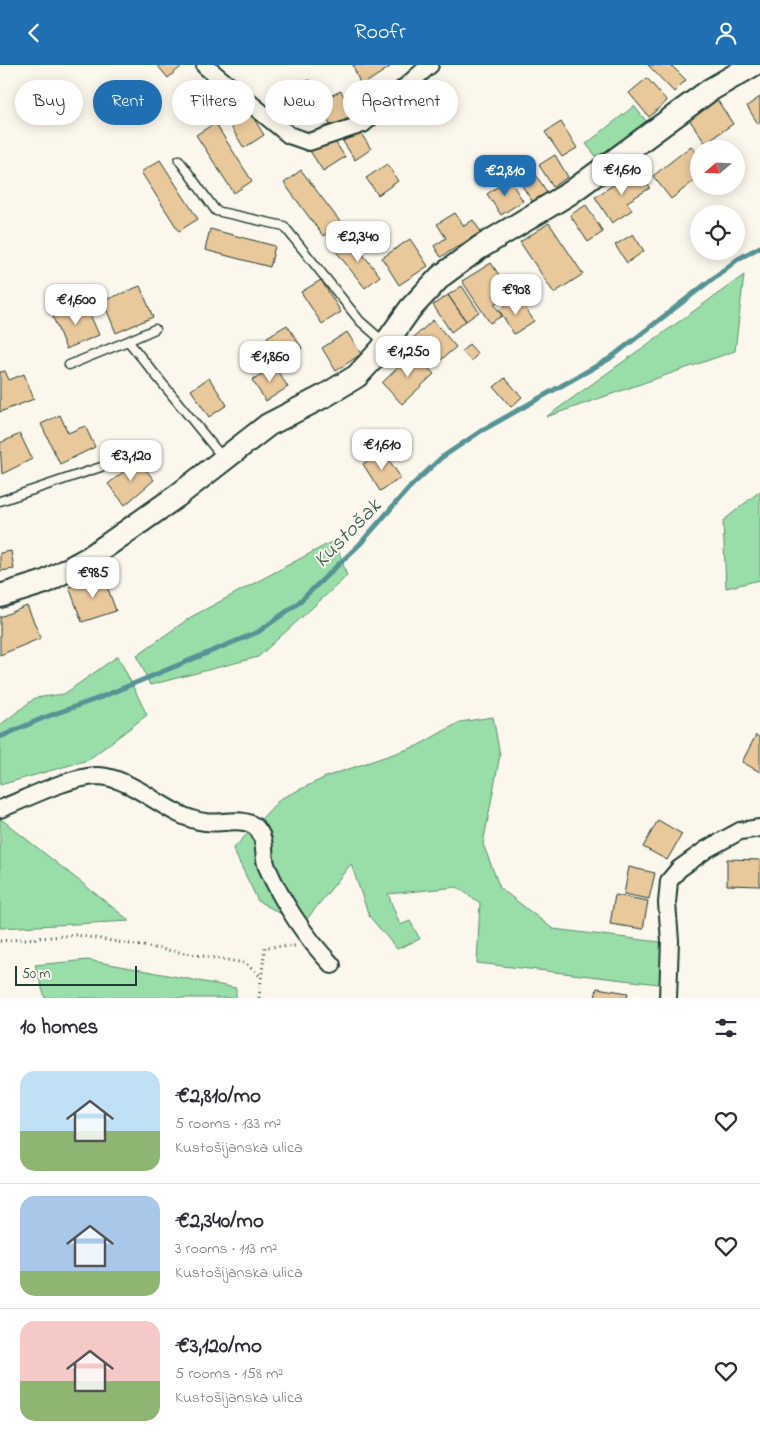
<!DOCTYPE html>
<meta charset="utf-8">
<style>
:root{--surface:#fff;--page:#f2f2f3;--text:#2b2b33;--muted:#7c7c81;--line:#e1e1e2;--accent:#1f6fb2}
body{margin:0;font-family:"Indie Flower",sans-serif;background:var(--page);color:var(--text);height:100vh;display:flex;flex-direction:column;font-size:19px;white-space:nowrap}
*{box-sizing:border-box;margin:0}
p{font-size:16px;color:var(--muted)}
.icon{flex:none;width:28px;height:28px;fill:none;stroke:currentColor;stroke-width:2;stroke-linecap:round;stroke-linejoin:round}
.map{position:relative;height:933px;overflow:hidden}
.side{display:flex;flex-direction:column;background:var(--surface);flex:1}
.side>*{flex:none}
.banner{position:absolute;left:15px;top:15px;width:500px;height:45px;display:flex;gap:10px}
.needle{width:32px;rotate:251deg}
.controls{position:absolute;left:690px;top:75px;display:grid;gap:10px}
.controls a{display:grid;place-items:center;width:55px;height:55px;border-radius:50%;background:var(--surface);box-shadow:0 2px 12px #0003;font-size:25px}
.scale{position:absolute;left:15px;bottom:12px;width:122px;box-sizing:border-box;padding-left:5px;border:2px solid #1f3d34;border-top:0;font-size:14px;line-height:18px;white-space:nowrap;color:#1f3d34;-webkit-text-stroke:4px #fbf7ec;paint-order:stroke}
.price{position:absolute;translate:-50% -42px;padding:0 11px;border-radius:10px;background:#fff;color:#222;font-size:16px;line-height:32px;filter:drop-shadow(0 1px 2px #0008)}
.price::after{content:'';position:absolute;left:50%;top:30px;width:15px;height:11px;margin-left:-8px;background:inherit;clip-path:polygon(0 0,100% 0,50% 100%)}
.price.on{background:var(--accent);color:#fff}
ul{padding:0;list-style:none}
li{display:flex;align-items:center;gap:15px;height:125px;padding:0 20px}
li+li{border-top:1px solid var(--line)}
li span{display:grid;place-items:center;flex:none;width:140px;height:100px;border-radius:15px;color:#555}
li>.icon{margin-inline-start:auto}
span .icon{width:60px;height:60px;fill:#fffc;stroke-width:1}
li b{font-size:21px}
h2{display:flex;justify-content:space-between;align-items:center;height:60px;padding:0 20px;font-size:21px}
.tag{padding:0 18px;border-radius:22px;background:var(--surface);box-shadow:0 2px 12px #0003;font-size:18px;line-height:45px}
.tag.on{background:var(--accent);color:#fff}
header{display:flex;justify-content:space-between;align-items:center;height:65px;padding:0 20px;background:var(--accent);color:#fff;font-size:22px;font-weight:600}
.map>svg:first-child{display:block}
.green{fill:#99dda9;stroke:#5c8d6e}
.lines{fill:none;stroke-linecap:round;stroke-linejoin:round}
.stream{stroke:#579395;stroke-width:5}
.building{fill:#e9c89b;stroke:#1f3d34}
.lane-casing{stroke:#1f3d34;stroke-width:11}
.street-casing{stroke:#1f3d34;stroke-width:20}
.secondary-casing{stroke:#1f3d34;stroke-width:26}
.path{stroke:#1f3d34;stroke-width:3;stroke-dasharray:1 4;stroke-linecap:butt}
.lane{stroke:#fbf7ec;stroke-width:8}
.street{stroke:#fbf7ec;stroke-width:16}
.secondary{stroke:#fbf7ec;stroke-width:22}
.labels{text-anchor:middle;stroke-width:4;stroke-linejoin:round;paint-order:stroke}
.water-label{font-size:22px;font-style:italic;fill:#325a54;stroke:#fbf7ec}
</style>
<header><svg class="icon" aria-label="back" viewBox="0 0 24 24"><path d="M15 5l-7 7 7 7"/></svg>Roofr<svg class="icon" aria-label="person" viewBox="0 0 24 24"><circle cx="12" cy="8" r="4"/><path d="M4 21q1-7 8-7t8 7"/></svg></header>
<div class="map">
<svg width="760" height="933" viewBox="0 0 760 933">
<rect width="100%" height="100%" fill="#fbf7ec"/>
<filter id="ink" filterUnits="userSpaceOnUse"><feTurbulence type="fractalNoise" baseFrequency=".02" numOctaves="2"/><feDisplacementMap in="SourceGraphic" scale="10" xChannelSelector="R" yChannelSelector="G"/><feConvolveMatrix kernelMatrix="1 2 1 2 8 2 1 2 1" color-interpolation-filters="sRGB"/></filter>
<g filter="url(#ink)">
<path class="green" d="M634,41L647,57L599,95L586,79Z
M744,210L735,286L546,352Z
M760,426V515L726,523L723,456Z
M335,475L347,511L258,592L150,620L137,590L191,552Z
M118,591L147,650L88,695L0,720V660L35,633L64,629Z
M493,652L500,690L483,779L500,823L553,864L668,878L667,920L477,898L480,838L457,822L388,829L400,860L410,856L420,874L397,884L369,851L351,799L306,855L285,851L258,836L233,784L280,734L328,711L417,681L460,657Z
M0,754H1L130,856L0,863Z
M88,895L236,923V933H45L35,900Z"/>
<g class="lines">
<path class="stream" d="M0,672L43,653L99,633L258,567L297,539L360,479L408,424L441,393L481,366L609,294L738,194L760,182"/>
</g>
<path class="building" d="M157,0H183L168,13Z
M353,0H389L390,2L361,21Z
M648,0H671L686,15L674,27Z
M647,13L667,36L649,52L629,28Z
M309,15L320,42L293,53L282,26Z
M341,26L353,51L331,62L319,36Z
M760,32V58L758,59L747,41Z
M716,33L733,59L705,78L687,51Z
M251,49L264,70L244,83L231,62Z
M561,57L577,83L562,92L545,67Z
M215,58L252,116L234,128L196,70Z
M358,64L371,84L355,95L342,75Z
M332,72L345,92L323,106L310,86Z
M691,81L699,91V112L671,134L653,111Z
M555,90L568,112L553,122L539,100Z
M160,95L198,154L179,166L141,107Z
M526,95L549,130L534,139L511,104Z
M387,99L398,116L378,130L366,113Z
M638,104L650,123L627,137L632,145L612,158L595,132Z
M301,105L341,158L323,171L284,118Z
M509,114L523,136L501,150L487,129Z
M586,140L603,167L588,177L570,150Z
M455,148L464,161L473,155L481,167L441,192L434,181L446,173L437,159Z
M549,158L583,209L554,228L520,177Z
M210,164L275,181L270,202L205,185Z
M633,169L644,186L627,198L615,180Z
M350,173L380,211L365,223L335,185Z
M410,174L428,201L399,220L382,193Z
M491,198L511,228L494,239L502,251L490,258L462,216Z
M321,215L341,247L322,259L301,227Z
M140,221L153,252L116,268L103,236Z
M462,221L479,247L466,256L448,230Z
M448,230L466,256L451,267L433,240Z
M518,232L534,256L514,269L499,245Z
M85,238L99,270L66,284L53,252Z
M433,255L456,282L435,300L412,274Z
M287,260L302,283L283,296L267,272Z
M347,267L361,289L336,306L322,283Z
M469,279L478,289L471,296L462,286Z
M413,288L434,309L402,339L382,318Z
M274,301L288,322L266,336L252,315Z
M5,306L9,315L24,309L34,334L0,347V307Z
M209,313L227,340L209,352L191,325Z
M505,313L522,332L511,342L494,322Z
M60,350L68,368L85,361L95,382L60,399L41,359Z
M20,369L32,394L2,409L0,378Z
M383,386L401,413L380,426L363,399Z
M138,395L154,415L125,440L108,419Z
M11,486L14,504L0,506V488Z
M103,510L116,546L82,557L69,522Z
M27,541L41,573L0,590V552Z
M756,670L760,673V707L742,697Z
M658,755L682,769L667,795L643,782Z
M727,794L760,795V821L727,820Z
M629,802L655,808L649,834L624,829Z
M615,830L648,836L643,864L610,859Z
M597,923L628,928L627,933H595Z"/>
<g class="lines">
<g class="lane-casing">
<path id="lane" d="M179,95L216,146L284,161L360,256L384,277
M128,276L155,264
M69,300L128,276L223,393
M0,436L101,402"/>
</g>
<g class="street-casing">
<path id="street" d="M205,1L289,70L309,77L363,59L430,0
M0,744C28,733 68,712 97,711C112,711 128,719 140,726C161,738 181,754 205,757C221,760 248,749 259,766C267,778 262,790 267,802C282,837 306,873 332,900
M668,933L670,876L667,838L669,816L679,804L707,784L740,766L760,763"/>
</g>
<g class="secondary-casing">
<path id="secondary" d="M0,531L45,517L89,493L177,431L268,360L326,330L357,311L381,285L410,244L441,211L479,183L570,128L710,25L753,0"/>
</g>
<path class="path" d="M0,876L76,870L245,898L260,911
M259,933L265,882L295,881"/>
<use href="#lane" class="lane"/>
<use href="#street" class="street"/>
<use href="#secondary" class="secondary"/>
</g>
</g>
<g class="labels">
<g class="water-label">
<text transform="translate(346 467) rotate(-46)" y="8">Kustošak</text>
</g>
</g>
</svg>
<div class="controls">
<a><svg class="needle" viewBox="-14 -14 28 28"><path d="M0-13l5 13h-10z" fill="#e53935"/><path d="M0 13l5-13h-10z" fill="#7c7c81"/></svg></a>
<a><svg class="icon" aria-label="locate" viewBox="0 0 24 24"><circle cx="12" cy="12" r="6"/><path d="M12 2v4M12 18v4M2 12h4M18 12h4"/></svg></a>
</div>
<div class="scale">50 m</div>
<b class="price" style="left:622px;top:131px">€1,610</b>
<b class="price on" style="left:505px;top:132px">€2,810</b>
<b class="price" style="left:358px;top:198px">€2,340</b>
<b class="price" style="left:516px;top:251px">€908</b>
<b class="price" style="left:76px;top:261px">€1,600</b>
<b class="price" style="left:408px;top:313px">€1,250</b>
<b class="price" style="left:270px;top:318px">€1,860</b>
<b class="price" style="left:382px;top:406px">€1,610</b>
<b class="price" style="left:131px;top:417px">€3,120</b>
<b class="price" style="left:93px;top:534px">€985</b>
<div class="banner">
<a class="tag">Buy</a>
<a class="tag on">Rent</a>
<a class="tag">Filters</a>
<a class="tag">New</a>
<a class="tag">Apartment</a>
</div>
</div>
<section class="side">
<h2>10 homes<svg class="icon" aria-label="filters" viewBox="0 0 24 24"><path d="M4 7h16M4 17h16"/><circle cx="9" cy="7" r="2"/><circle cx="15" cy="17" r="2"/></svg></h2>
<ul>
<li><span style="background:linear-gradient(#bfe0f5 60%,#8fb573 0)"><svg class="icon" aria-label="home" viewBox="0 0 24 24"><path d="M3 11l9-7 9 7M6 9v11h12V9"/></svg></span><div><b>€2,810/mo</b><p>5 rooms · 133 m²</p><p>Kustošijanska ulica</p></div><svg class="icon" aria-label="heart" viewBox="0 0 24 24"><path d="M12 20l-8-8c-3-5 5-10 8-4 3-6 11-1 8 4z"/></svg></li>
<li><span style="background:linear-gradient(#a9c7e8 75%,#8fb573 0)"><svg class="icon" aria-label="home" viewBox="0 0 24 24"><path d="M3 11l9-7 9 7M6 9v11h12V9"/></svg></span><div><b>€2,340/mo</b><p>3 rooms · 113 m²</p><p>Kustošijanska ulica</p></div><svg class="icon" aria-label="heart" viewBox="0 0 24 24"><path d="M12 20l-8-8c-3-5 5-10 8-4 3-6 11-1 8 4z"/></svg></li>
<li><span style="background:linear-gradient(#f6c9c9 60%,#8fb573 0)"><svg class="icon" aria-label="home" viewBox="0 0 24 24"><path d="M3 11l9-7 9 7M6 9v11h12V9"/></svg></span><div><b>€3,120/mo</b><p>5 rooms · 158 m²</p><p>Kustošijanska ulica</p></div><svg class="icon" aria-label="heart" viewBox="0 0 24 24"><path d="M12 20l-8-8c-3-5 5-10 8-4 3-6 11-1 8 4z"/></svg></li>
</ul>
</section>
